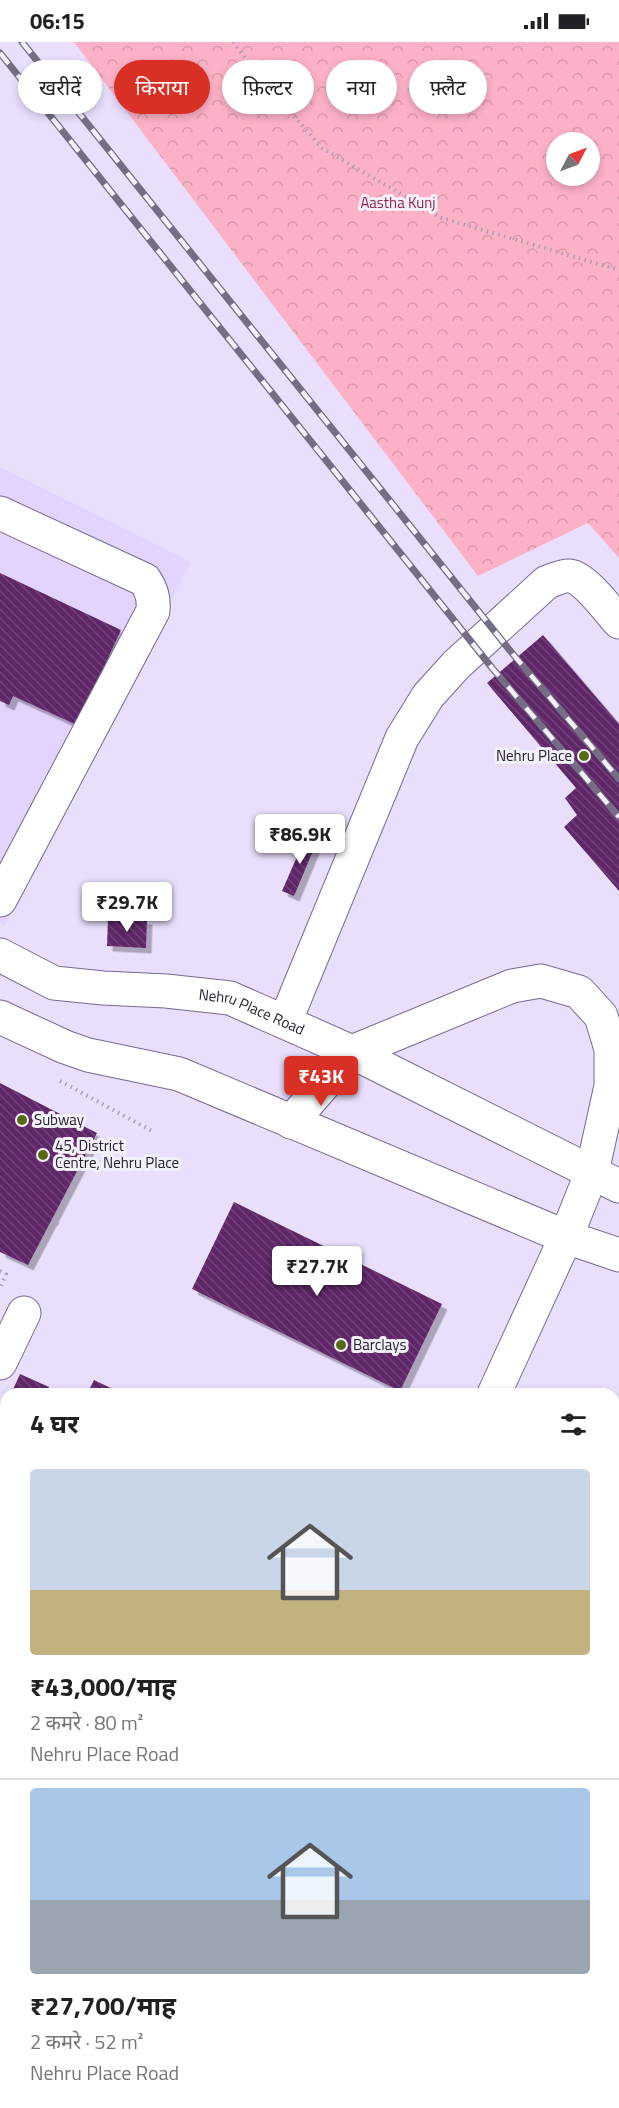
<!DOCTYPE html>
<html lang="hi">
<meta charset="utf-8">
<style>
:root{--surface:#fff;--page:#f2f2f2;--text:#202124;--muted:#757577;--line:#e0e0e0;--accent:#d93025}
body{margin:0;font-family:"Titillium Web","Noto Sans Devanagari",sans-serif;background:var(--page);color:var(--text);height:100vh;display:flex;flex-direction:column;font-size:22px;white-space:nowrap}
*{box-sizing:border-box;margin:0}
p{font-size:20px;color:var(--muted)}
.icon{flex:none;width:33px;height:33px;fill:none;stroke:currentColor;stroke-width:2;stroke-linecap:round;stroke-linejoin:round}
.map{position:relative;flex:1;overflow:hidden}
.sheet{position:absolute;left:0px;top:1346px;width:620px;height:722px;display:flex;flex-direction:column;background:var(--surface);border-radius:18px 18px 0 0;box-shadow:0 3px 9px #0003}
.sheet>*{flex:none}
.hud{position:absolute;left:18px;top:18px;width:584px;height:54px;display:flex;gap:12px}
.needle{width:39px;rotate:49deg}
.controls{position:absolute;left:546px;top:90px;display:grid;gap:12px}
.controls a{display:grid;place-items:center;width:54px;height:54px;border-radius:50%;background:var(--surface);box-shadow:0 3px 9px #0003;font-size:30px}
.price{position:absolute;translate:-50% -51px;padding:0 14px;border-radius:6px;background:#fff;color:#222;font-size:20px;line-height:39px;filter:drop-shadow(0 2px 3px #0008)}
.price::after{content:'';position:absolute;left:50%;top:36px;width:18px;height:14px;margin-left:-9px;background:inherit;clip-path:polygon(0 0,100% 0,50% 100%)}
.price.active{background:var(--accent);color:#fff}
ul{padding:0;list-style:none}
li{display:grid;align-content:center;gap:12px;height:318px;padding:0 30px}
li+li{border-top:2px solid var(--line)}
li span{display:grid;place-items:center;height:186px;border-radius:6px;color:#555}
li>.icon{margin-inline-start:auto}
span .icon{width:108px;height:108px;fill:#fffc;stroke-width:1}
li b{font-size:26px}
h2{display:flex;justify-content:space-between;align-items:center;height:72px;padding:0 30px;font-size:26px}
.chip{padding:0 21px;border-radius:27px;background:var(--surface);box-shadow:0 3px 9px #0003;font-size:21px;line-height:54px}
.chip.active{background:var(--accent);color:#fff}
.status{display:flex;justify-content:space-between;align-items:center;height:42px;padding:0 30px;background:var(--surface);direction:ltr}
.status svg{height:16px;fill:currentColor}
.map>svg:first-child{display:block}
.built{fill:#e2d3ff}
.park{fill:url(#park-crowns);fill-rule:evenodd}
.building{fill:url(#building-back-hatch);filter:url(#shadow)}
.lines{fill:none;stroke-linecap:round;stroke-linejoin:round}
.minor-casing{stroke:#776892;stroke-width:35}
.path{stroke:#a89fb8;stroke-width:4;stroke-dasharray:1.5 4.5;stroke-linecap:butt}
.minor{stroke:#fff;stroke-width:33}
.rail-casing{stroke:#756d84;stroke-width:7}
.rail{stroke:#f3f0f9;stroke-width:4.5;stroke-dasharray:14;stroke-linecap:butt}
.poi-dot{fill:#586914;stroke:#f3f0f9;stroke-width:2}
.labels{text-anchor:middle;stroke-width:6;stroke-linejoin:round;paint-order:stroke}
.park-label{font-size:15px;fill:#952251;stroke:#f3f0f9}
.poi-label{font-size:15px;fill:#272032;stroke:#f3f0f9;text-anchor:start}
.street-label{font-size:15px;fill:#272032;stroke:#f3f0f9}
</style>
<div class="status"><b>06:15</b><svg viewBox="0 0 49 12"><path d="M0 12V9h3v3zM5 12V6h3v6zM10 12V3h3v9zM15 12V0h3v12zM26 1h20v11H26zM47 4h2v5h-2z"/></svg></div>
<div class="map">
<svg width="619" height="2066" viewBox="0 0 619 2066">
<defs>
<pattern id="park-crowns" width="20" height="18" patternUnits="userSpaceOnUse" patternTransform="scale(1.5)"><rect width="20" height="18" fill="#fdb1c6"/><path d="M2 6a3 3 0 1 1 6 0M12 15a3 3 0 1 1 6 0" fill="none" stroke="#d998ab"/></pattern>
<pattern id="building-back-hatch" width="6" height="6" patternUnits="userSpaceOnUse" patternTransform="scale(1.5)"><rect width="6" height="6" fill="#5e2568"/><path d="M-1 5l2 2M0 0l6 6M5-1l2 2" fill="none" stroke="#71437a"/></pattern>
<filter id="shadow"><feDropShadow dx="5.5" dy="5.5" stdDeviation="0" flood-color="#0004"/></filter>
</defs>
<rect width="100%" height="100%" fill="#e9dffc"/>
<path class="built" d="M0,425L191,520L5,884L0,881Z"/>
<path class="park" d="M74,0H619V516L588,481L478,534ZM556,100H590V134H556Z"/>
<path class="building" d="M0,531L121,588L77,683L13,654L9,663L0,659Z
M543,593L619,682V849L564,785L577,773L565,756L576,746L487,641Z
M307,792L318,797L294,854L282,849Z
M108,876L147,877L146,906L107,904Z
M0,1041L97,1091L28,1223L0,1210Z
M234,1160L442,1262L400,1349L192,1247Z
M20,1332L49,1345L46,1352H11Z
M94,1338L123,1352H87Z
M6,1362V1704L0,1701V1374Z
M614,1818L619,1821V1911L614,1908Z
M0,1869L6,1872V2027L0,2024Z
M76,2061H231L228,2066H86Z
M302,2061H429L439,2066H299Z
M492,2061H521L518,2066H502Z"/>
<g class="lines">
<g class="minor-casing">
<g id="minor">
<path d="M0,471L145,538C152,549 154,557 153,569L0,858"/>
<path id="s1" d="M0,913L54,941L103,946L166,949L230,956L352,1010L619,1144"/>
<path d="M0,975L65,1005L88,1013L179,1032L566,1195L619,1213"/>
<path d="M285,980L402,696L428,654L456,623L547,540C554,538 563,533 570,534C585,536 609,569 619,580"/>
<path d="M291,1080L352,1010L512,944L541,939L579,950L601,974L611,1007V1044L592,1130L566,1195L494,1352"/>
<path d="M0,1321L24,1271"/>
<path d="M614,1623L619,1625"/>
<path d="M461,2061L471,2066"/>
<path d="M259,2066L262,2061"/>
</g>
</g>
<path class="path" d="M233,0L261,37L322,106L442,176L619,228
M60,1039L152,1089
M52,1179L62,1184
M0,1229L6,1232L0,1246
M67,2066L69,2061
M76,2066L77,2064"/>
<use href="#minor" class="minor"/>
<g class="rail-casing">
<path id="rail" d="M22,0L512,611L619,737
M0,11L493,627L619,775"/>
</g>
<use href="#rail" class="rail"/>
</g>
<g class="poi-dot">
<circle cx="584" cy="714" r="6"/>
<circle cx="22" cy="1078" r="6"/>
<circle cx="43" cy="1113" r="6"/>
<circle cx="341" cy="1303" r="6"/>
</g>
<g class="labels">
<g class="park-label">
<text x="398" y="166">Aastha Kunj</text>
</g>
<g class="poi-label">
<text x="572" y="719" text-anchor="end">Nehru Place</text>
<text x="34" y="1083">Subway</text>
<text x="55" y="1109">45, District<tspan x="55" dy="17">Centre, Nehru Place</tspan></text>
<text x="353" y="1308">Barclays</text>
</g>
<g class="street-label">
<text dy="5" stroke="none"><textPath href="#s1" startOffset="262">Nehru Place Road</textPath></text>
</g>
</g>
</svg>
<div class="controls">
<a><svg class="needle" viewBox="-14 -14 28 28"><path d="M0-13l5 13h-10z" fill="#e53935"/><path d="M0 13l5-13h-10z" fill="#757577"/></svg></a>
</div>
<b class="price" style="left:300px;top:823px">₹86.9K</b>
<b class="price" style="left:127px;top:891px">₹29.7K</b>
<b class="price active" style="left:321px;top:1065px">₹43K</b>
<b class="price" style="left:317px;top:1255px">₹27.7K</b>
<div class="hud">
<a class="chip">खरीदें</a>
<a class="chip active">किराया</a>
<a class="chip">फ़िल्टर</a>
<a class="chip">नया</a>
<a class="chip">फ़्लैट</a>
</div>
<section class="sheet">
<h2>4 घर<svg class="icon" aria-label="filters" viewBox="0 0 24 24"><path d="M4 7h16M4 17h16"/><circle cx="9" cy="7" r="2"/><circle cx="15" cy="17" r="2"/></svg></h2>
<ul>
<li><span style="background:linear-gradient(#c9d6e8 65%,#c2b280 0)"><svg class="icon" aria-label="home" viewBox="0 0 24 24"><path d="M3 11l9-7 9 7M6 9v11h12V9"/></svg></span><div><b>₹43,000/माह</b><p>2 कमरे · 80 m²</p><p>Nehru Place Road</p></div></li>
<li><span style="background:linear-gradient(#a9c7e8 60%,#9aa5b1 0)"><svg class="icon" aria-label="home" viewBox="0 0 24 24"><path d="M3 11l9-7 9 7M6 9v11h12V9"/></svg></span><div><b>₹27,700/माह</b><p>2 कमरे · 52 m²</p><p>Nehru Place Road</p></div></li>
</ul>
</section>
</div>
